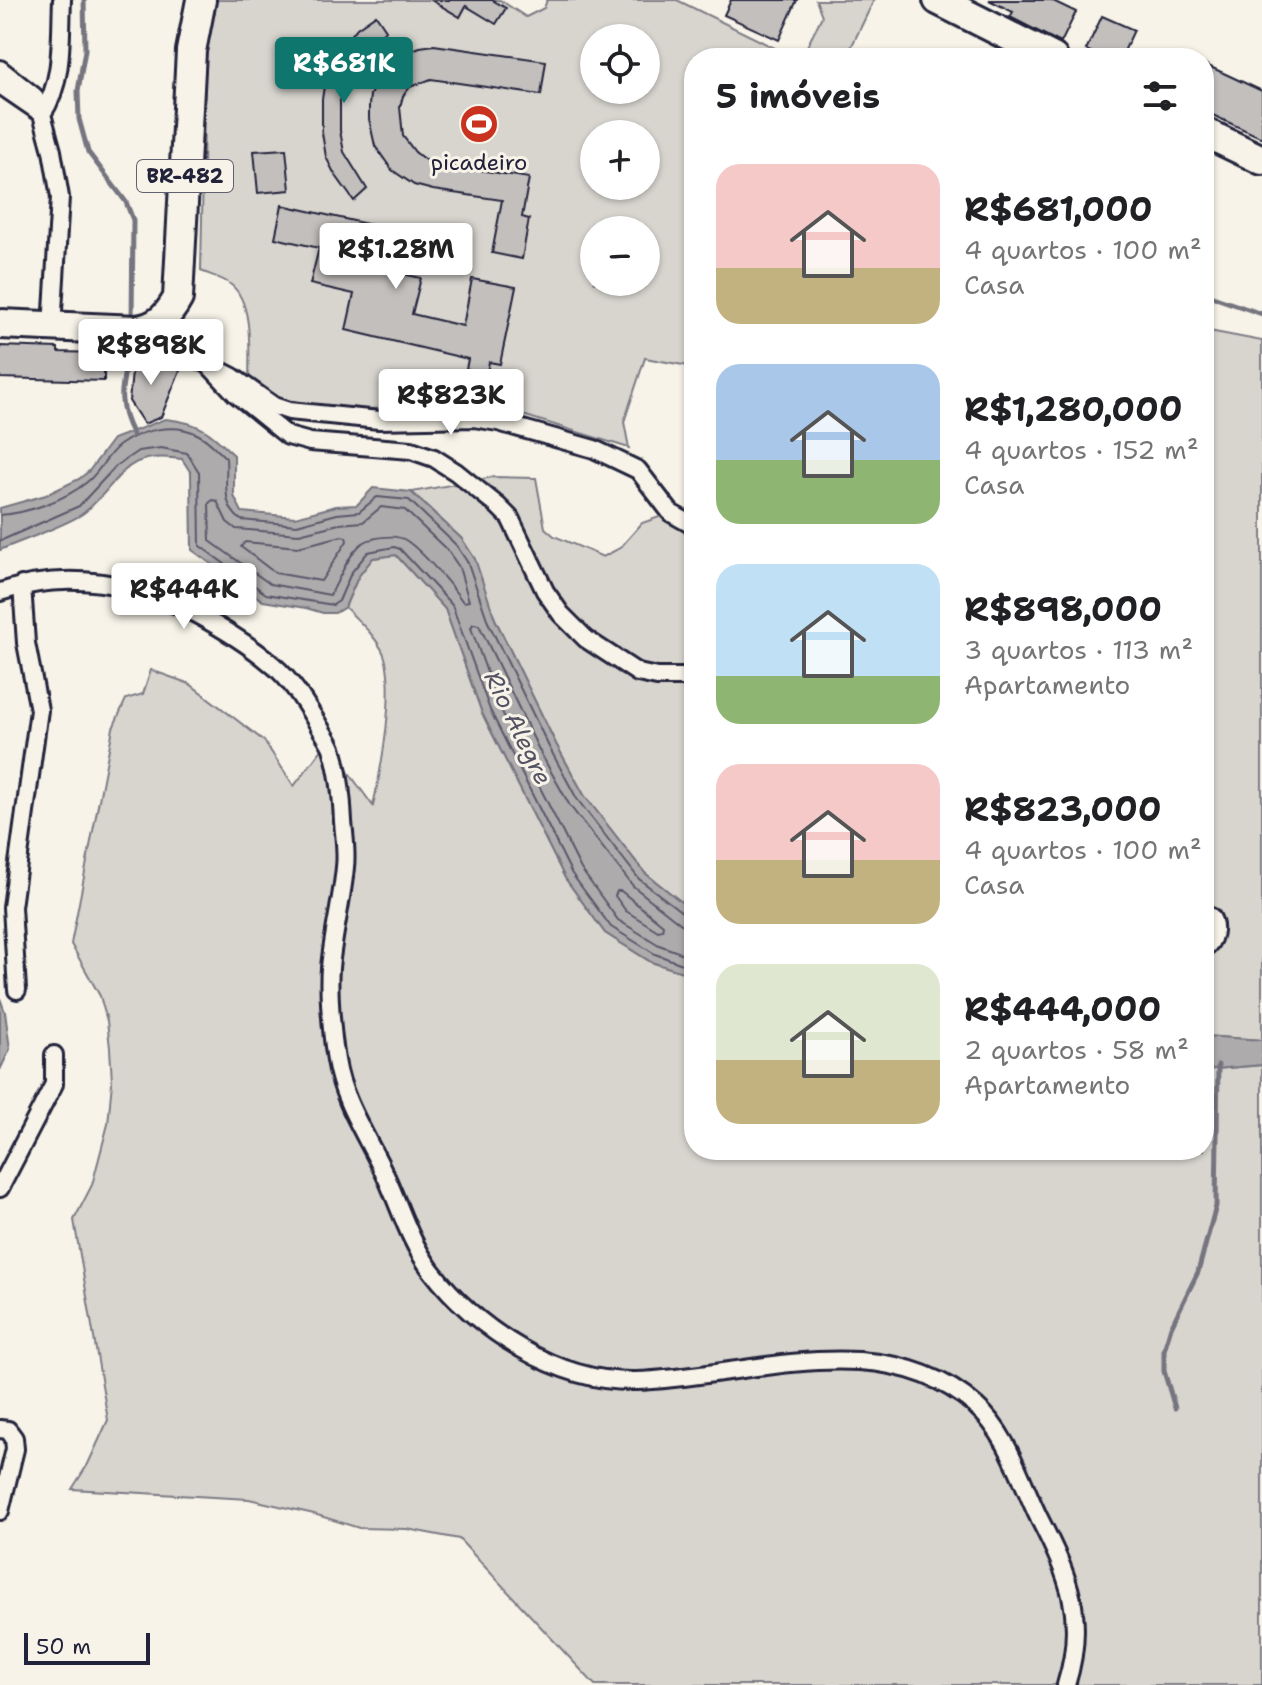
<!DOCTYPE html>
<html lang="pt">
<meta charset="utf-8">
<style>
:root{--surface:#fff;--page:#f2f2f2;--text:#202124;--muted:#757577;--accent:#0f766e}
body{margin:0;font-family:"Shantell Sans",sans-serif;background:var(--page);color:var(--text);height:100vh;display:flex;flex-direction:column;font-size:30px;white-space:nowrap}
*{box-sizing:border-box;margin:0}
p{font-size:26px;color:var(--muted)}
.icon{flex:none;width:44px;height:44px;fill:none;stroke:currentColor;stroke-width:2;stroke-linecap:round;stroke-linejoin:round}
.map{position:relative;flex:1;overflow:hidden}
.details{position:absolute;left:684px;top:48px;width:530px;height:1112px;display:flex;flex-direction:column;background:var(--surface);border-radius:32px;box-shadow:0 2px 6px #0004}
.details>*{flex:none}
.tools{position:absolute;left:580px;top:24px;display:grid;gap:16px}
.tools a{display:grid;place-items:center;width:80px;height:80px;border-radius:50%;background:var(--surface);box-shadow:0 2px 6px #0004;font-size:40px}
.scale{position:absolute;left:24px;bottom:20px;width:126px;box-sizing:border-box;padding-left:8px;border:4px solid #22223b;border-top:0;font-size:22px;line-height:28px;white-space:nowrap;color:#22223b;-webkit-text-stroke:6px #f7f3e8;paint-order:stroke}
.price{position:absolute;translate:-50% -68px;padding:0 18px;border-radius:8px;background:#fff;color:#222;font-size:26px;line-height:52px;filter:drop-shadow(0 2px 4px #0008)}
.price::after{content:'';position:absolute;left:50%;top:48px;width:24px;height:18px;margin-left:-12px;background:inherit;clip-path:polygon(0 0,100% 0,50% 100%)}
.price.active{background:var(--accent);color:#fff}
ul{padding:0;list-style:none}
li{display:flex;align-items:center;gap:24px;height:200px;padding:0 32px}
li span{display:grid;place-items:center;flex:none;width:224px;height:160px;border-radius:24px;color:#555}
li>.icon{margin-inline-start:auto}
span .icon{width:96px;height:96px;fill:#fffc;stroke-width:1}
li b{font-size:34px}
h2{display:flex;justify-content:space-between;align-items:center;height:96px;padding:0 32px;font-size:34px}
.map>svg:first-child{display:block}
.green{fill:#d8d5cf;stroke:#7d7c85;stroke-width:2;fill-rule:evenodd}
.water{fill:#aeabad;stroke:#76747f;stroke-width:2}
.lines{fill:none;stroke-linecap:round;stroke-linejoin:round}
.shore{stroke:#5a5969;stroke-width:2}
.stream{stroke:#76747f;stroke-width:5}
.building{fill:#c2bfbd;stroke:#22223b;stroke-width:2}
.street-casing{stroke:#22223b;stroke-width:22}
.highway-casing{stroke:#22223b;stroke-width:34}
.street{stroke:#f7f3e8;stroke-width:16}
.highway{stroke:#f7f3e8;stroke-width:28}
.labels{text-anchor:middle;stroke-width:6;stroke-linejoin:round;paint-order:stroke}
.shield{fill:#f7f3e8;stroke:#62616f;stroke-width:2}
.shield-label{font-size:20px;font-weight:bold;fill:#22223b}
.poi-label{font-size:22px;fill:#22223b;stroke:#f7f3e8}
.water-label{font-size:24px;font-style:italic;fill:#535263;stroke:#f7f3e8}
</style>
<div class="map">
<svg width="1262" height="1685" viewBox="0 0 1262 1685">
<rect width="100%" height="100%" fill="#f7f3e8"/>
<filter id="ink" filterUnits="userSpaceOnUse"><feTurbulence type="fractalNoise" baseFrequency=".0125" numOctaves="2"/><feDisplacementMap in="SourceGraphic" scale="16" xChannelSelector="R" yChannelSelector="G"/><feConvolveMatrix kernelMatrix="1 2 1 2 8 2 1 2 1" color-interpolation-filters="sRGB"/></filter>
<g filter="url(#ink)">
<path class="green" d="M217,0H500L526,17L544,8L547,0H677L795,58H694V367L645,358L624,422L629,448L526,416L461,408L347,409L279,399L249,381C249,355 254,301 230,284C222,278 210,275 201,271L205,66L209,30ZM594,38H646V90H594ZM594,134H646V186H594ZM594,230H646V282H594Z
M816,0H874L846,58L802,57L822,16Z
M1204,330L1262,341V1040L1204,1036Z
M493,477L536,478L545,528L554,536L603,557L620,548L642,523L665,515L694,523V912L645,873L584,795L556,744L495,619L462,539L412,492Z
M396,555L445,609L482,713L565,878L605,933L651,962L686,973L694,983V1150H1204V1070L1262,1065V1685H595L459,1539L407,1529L359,1528L314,1514L249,1499L72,1489L88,1464L108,1420L74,1220L92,1185L108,1124L112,1082L110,1048L107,1021L100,996L71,944L113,728L126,699L143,694L151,670L190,684L264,741L294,786L323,748L344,766L373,806C381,771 398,681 382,650C373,633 358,621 345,607L358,577L373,558Z"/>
<path class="water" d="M165,419C202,423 208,431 234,455V496L242,512L295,517L336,506L357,505L373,488L411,492L462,539L475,559L495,619L556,744L584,795L645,873L694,912V983L686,973L651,962L605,933L565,878L482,713L445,609L396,555L373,558L358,577L345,607L335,613H323L306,608L263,601L192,550L191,473L182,459C121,450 124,479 85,512C71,524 20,541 0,550V508L46,495L79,479L89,471L113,439Z
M0,998L5,1012L10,1049L0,1070Z
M1204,1036L1262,1040V1065L1204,1070Z"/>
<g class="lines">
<path class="shore" d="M213,500L217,501L227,522L236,529L299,534L339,524L363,522L381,507L405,510L448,551L459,567L469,601L463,602C452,586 423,552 407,541C396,533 368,537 359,546C345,560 340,579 330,595L270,584L210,541L209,503Z
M0,515C28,513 65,500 87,482C100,472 107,454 120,445C141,430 174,422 197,434C208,439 217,450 226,458C228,480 220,505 241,520L297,525L337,514L359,512L377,497L409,500L456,545L468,563L488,622L549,747L577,799L639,879L687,916L694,918
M342,536L346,537L347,541L321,581L275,573L241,547L245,542L298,547Z
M0,541L79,506L116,466L138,451L161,448L187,453L199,472L200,546L266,594L333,605L339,601L351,573L368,552L394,547L400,549L452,605L490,710L572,874L611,927L655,954L688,966L694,971
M617,891H621L663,925L662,930L658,931L626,911L615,896Z
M694,928L681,924L633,886L570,806L540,752L479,625L473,624L471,628L499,706L581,869L618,920L659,945L694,958"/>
<path class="stream" d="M84,0L85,50L78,91L79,119L88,152L126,202L133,220L132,322
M1204,294L1262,314
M130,340C126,380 112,395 133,435
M1175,1408L1164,1371V1350L1171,1327L1198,1272L1216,1206L1218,1065"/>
</g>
<path class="building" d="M431,0H492L506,8L496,24L466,6L460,17Z
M731,0H797L779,40L724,15Z
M989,0H1051L1076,12L1061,43L1010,17L1013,12Z
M376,15L386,30L369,43L351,66L340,101V131L344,152L367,189L354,201L334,173L326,157L322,133V99L325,80L335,57L357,28Z
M1102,16L1134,30L1121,58H1104L1086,50Z
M434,45L546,61L541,95L431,79L410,87L403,96L400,107L403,136L415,152L424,159L437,163L529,178L522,217L529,219L522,259L492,253L502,200L433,190L414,185L392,170L375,146L369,119V106L370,95L381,74L404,53L420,47Z
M1204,64L1262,91V138L1204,111Z
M286,149L290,190L258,193L254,151Z
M282,205L385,228L376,268L421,278L412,314L463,326L472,279L516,287L500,364L489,362L487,373L466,369L468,359L346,330L354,294L310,284L319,248L275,238Z
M0,346L58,348V352L104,353V381L0,378Z
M134,354L181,368L161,417L144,424L129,401Z"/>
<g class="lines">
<g class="street-casing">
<path id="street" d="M0,69L34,96L42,114L52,151L60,197L52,327
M0,85L38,111
M42,114C64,82 60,38 62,0
M151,328L176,348L233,377L274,406L289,411L379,420L474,418L498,422L594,449L638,470L671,513L694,526
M206,362L236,394L288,436L310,442L411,450L434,458L456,472L498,506L510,518L545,591L561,614L586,639L638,673L657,677H694
M0,592C67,570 135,582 196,614C222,628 251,646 273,665C292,681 305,703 318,724C322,732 329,740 332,748C339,770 342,798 343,821C344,836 347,852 345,867C342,901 333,934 330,968C328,993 332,1036 336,1060C343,1104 369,1139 387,1179C401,1210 410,1242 431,1270C477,1330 558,1383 636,1381C745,1378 883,1323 976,1406C1008,1434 1021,1481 1039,1518C1069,1577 1087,1618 1066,1685
M1204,915L1211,917C1217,927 1214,942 1204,948
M17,990L12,907L39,710L26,643L22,585
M0,1188L54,1084V1055
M0,1429L8,1430L14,1438L15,1449L0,1511"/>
</g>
<g class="highway-casing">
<path id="highway" d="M938,0L1053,58
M1204,132L1262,160
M0,324L137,330C158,327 168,316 178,298L191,51L201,0"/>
</g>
<use href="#street" class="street"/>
<use href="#highway" class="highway"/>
</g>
</g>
<defs>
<g id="stadium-disc" transform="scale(2)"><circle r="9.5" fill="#c8321e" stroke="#f7f3e8"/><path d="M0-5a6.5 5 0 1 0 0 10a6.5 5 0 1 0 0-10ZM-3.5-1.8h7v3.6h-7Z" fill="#fff"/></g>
</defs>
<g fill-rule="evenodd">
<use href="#stadium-disc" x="479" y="124"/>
</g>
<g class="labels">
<rect class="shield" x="137" y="160" width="96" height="32" rx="6"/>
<g class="shield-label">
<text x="185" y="183">BR-482</text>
</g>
<g class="poi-label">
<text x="479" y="170">picadeiro</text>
</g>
<g class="water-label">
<text transform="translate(518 728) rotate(64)" y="8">Rio Alegre</text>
</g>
</g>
</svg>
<div class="tools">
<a><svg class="icon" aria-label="locate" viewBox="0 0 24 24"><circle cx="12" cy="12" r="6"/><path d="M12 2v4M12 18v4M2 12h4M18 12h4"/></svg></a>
<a>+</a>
<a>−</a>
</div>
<div class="scale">50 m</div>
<b class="price active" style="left:344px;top:105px">R$681K</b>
<b class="price" style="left:396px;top:291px">R$1.28M</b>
<b class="price" style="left:151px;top:387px">R$898K</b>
<b class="price" style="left:451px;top:437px">R$823K</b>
<b class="price" style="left:184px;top:631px">R$444K</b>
<section class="details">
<h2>5 imóveis<svg class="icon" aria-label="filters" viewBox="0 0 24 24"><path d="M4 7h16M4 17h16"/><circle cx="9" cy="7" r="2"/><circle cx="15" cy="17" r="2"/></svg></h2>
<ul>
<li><span style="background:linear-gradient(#f6c9c9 65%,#c2b280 0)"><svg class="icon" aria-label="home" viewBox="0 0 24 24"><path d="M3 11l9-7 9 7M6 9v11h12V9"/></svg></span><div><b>R$681,000</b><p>4 quartos · 100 m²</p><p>Casa</p></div></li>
<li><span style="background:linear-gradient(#a9c7e8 60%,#8fb573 0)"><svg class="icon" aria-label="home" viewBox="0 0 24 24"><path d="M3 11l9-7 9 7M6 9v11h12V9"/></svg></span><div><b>R$1,280,000</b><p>4 quartos · 152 m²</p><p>Casa</p></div></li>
<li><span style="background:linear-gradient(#bfe0f5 70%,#8fb573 0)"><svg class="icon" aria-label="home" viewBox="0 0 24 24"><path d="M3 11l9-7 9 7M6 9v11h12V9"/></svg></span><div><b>R$898,000</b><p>3 quartos · 113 m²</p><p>Apartamento</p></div></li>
<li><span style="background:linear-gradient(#f6c9c9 60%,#c2b280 0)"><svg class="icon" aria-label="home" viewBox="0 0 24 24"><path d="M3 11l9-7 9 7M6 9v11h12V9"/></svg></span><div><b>R$823,000</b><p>4 quartos · 100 m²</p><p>Casa</p></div></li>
<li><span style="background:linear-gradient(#dfe7d0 60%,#c2b280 0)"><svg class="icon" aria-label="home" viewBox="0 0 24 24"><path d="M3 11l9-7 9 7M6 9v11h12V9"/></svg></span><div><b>R$444,000</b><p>2 quartos · 58 m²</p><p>Apartamento</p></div></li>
</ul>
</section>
</div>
